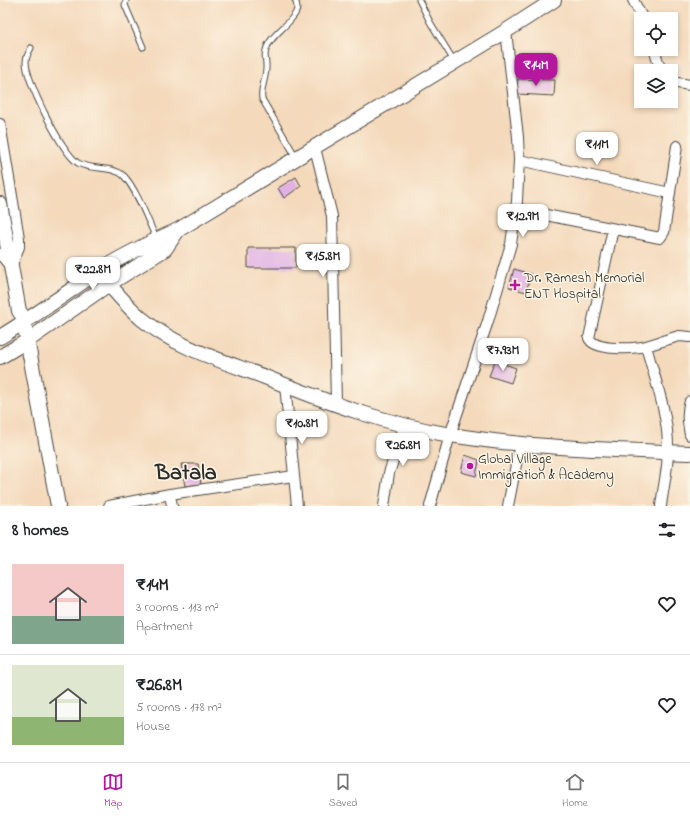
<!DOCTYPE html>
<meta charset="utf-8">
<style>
:root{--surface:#fff;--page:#f2f2f2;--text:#202124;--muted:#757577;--line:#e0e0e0;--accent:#b5179e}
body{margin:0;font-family:"Indie Flower",sans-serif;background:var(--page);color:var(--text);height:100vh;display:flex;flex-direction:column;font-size:15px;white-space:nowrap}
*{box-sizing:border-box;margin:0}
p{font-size:13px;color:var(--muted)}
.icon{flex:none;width:22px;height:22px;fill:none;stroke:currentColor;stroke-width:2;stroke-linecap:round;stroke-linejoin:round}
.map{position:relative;height:506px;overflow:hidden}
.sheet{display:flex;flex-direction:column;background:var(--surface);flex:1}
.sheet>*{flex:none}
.controls{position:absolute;left:634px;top:12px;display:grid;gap:8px}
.controls a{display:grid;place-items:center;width:44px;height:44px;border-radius:0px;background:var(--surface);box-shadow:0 2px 6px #0003;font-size:20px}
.price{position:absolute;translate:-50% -34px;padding:0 9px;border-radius:8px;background:#fff;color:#222;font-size:13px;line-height:26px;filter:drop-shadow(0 1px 2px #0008)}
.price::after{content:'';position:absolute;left:50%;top:24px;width:12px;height:9px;margin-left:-6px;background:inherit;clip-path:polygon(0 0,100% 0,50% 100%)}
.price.current{background:var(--accent);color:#fff}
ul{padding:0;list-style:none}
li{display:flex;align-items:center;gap:12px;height:100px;padding:0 12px}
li+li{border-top:1px solid var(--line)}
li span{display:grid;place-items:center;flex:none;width:112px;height:80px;border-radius:0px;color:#555}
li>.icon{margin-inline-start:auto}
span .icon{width:48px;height:48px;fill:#fffc;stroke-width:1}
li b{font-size:17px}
h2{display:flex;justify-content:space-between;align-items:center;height:48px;padding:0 12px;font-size:17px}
.dock{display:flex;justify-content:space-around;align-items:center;height:56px;border-top:1px solid var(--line);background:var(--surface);font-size:11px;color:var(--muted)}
.dock a{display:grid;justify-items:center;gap:2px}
.dock .current{color:var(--accent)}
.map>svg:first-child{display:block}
.building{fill:#e1b1e5}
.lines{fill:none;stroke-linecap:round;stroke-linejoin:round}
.lane-casing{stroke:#494541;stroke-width:7}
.street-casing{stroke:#494541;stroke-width:12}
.secondary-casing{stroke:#494541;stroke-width:16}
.lane{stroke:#fff;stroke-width:5}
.street{stroke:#fff;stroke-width:10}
.secondary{stroke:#fff;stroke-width:14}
.poi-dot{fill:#b5179e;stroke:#fcf5e5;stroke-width:1.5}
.labels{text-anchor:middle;stroke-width:3;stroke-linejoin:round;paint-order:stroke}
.poi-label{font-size:14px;fill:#2b2b2b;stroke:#fcf5e5;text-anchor:start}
.town-label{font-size:22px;font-weight:bold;fill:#2b2b2b;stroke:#fcf5e5}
</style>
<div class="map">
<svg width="690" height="506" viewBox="0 0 690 506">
<rect width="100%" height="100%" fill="#fcf5e5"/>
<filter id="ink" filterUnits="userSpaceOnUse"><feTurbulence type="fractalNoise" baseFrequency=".025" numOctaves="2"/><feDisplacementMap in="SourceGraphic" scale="8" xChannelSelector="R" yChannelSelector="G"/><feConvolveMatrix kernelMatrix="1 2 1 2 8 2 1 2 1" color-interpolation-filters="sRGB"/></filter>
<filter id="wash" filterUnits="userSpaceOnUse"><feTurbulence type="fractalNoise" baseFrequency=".012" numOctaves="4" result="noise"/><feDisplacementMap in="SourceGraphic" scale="16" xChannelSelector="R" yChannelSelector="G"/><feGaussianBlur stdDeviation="0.9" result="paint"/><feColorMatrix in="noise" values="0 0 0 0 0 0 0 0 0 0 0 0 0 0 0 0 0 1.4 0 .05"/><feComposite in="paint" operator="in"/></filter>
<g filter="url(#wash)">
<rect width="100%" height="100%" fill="#f4d9bb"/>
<g id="blocks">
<path class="building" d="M518,79L555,80L554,96L517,94Z
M296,177L301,186L284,198L278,188Z
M248,248H296V268H248Z
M514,269L531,274L526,292L509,287Z
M495,361L516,368L511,383L489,376Z
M465,455L479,460L476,476L461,472Z
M181,464H198L201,484L185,486Z"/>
</g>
</g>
<g filter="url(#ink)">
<use href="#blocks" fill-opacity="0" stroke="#494541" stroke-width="1"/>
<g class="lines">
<g class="lane-casing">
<path id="lane" d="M126,0L125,5L143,47
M295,0C297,4 298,8 296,12C291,24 270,35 266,50C264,55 266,60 266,65C267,77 260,88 262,99L296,157
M419,0L430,22L454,61
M31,48C29,52 26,56 26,62C26,81 62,153 78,163C92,171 112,165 124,176C137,190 148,221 156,238"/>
</g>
<g class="street-casing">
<path id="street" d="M633,0L643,19
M654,49L661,71
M671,82L690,85
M0,124L19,238V247L11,267L0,254
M316,152L332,216L336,403
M519,160L670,193
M516,209L660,238L664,232L677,146
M613,229L589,338C594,351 634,349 646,346C655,380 669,416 668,451C668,469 663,488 661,506
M646,346L679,336L690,337
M285,385L297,506
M690,401C686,413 688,423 690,435
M170,494L172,506
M109,506L170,494L294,476
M384,506L389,473L405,424
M430,506L450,435L488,321L511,244L517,201L519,160L518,137L506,31
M508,506L520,444"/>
</g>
<g class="secondary-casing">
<path id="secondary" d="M0,204L19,311L22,315L24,323L58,506
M98,272C112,287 125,305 142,319C177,348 223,361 265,377C324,401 388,425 451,435C530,448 610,450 690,453
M0,337C33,317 65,294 97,272C122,256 151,242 178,230L506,31L554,0
M0,357L27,341L109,284L165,249L178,230"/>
</g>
<use href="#lane" class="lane"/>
<use href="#street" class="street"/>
<use href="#secondary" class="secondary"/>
</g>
</g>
<g class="poi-dot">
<path d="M513 279h4v4h4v4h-4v4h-4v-4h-4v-4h4z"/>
<circle cx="470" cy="466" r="4"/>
</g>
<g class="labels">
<g class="poi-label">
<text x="524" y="282">Dr. Ramesh Memorial<tspan x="524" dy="16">ENT Hospital</tspan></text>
<text x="478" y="463">Global Village<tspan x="478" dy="16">Immigration &amp; Academy</tspan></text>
</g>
<g class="town-label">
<text x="186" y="479">Batala</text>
</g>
</g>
</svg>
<div class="controls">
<a><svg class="icon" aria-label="locate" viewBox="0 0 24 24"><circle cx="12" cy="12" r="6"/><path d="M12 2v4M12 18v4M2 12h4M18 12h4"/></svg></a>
<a><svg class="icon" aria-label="layers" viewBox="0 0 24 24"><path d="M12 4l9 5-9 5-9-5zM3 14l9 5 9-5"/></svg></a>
</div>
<b class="price current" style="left:536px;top:87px">₹14M</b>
<b class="price" style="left:597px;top:166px">₹11M</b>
<b class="price" style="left:523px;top:238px">₹12.9M</b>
<b class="price" style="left:323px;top:278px">₹15.8M</b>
<b class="price" style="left:93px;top:291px">₹22.8M</b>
<b class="price" style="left:503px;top:372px">₹7.93M</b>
<b class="price" style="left:302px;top:445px">₹10.8M</b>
<b class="price" style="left:403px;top:467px">₹26.8M</b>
</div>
<section class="sheet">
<h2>8 homes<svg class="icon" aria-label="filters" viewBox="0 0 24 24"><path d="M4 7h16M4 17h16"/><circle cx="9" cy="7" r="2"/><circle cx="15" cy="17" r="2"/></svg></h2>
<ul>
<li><span style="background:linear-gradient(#f6c9c9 65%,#7fa58c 0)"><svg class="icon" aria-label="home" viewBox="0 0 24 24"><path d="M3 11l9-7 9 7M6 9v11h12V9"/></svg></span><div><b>₹14M</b><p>3 rooms · 113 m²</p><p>Apartment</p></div><svg class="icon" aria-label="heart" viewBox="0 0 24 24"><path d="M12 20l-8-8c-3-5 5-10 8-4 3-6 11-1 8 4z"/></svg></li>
<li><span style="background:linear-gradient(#dfe7d0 65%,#8fb573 0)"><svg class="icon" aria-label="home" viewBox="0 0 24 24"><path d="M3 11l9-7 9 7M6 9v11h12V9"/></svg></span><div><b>₹26.8M</b><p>5 rooms · 178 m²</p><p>House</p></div><svg class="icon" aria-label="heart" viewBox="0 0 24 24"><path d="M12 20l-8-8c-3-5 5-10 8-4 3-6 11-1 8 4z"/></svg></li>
</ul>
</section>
<nav class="dock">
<a class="current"><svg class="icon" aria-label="map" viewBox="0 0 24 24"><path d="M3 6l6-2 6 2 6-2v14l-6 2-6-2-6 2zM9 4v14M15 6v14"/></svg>Map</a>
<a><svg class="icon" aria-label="saved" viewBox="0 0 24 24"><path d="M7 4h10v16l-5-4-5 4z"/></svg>Saved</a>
<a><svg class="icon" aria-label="home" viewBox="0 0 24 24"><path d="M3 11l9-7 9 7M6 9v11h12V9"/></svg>Home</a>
</nav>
